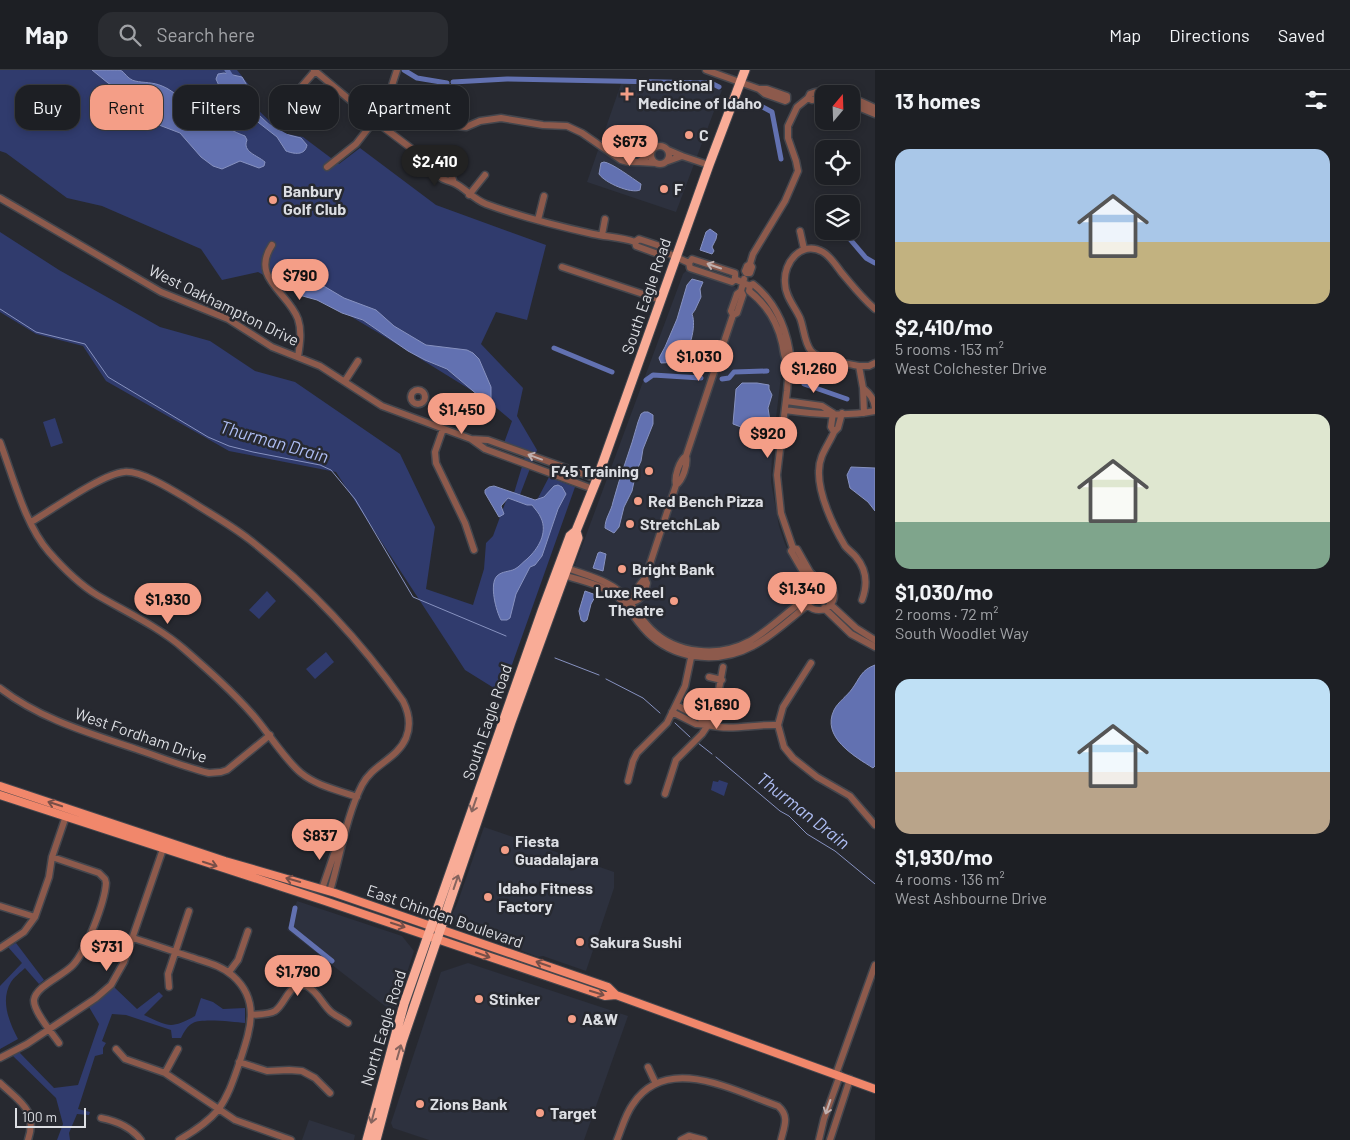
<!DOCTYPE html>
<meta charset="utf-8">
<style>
:root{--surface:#1d1f24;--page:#2a2c31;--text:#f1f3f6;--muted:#a0a2a6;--line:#3b3d41;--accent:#f49e87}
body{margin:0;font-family:Barlow,sans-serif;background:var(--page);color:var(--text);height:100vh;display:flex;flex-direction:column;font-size:19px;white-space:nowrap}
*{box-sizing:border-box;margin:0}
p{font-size:16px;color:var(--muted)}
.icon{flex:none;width:28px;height:28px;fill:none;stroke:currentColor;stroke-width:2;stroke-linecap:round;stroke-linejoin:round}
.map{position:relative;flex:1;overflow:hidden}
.panel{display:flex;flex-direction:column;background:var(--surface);width:475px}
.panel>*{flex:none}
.hud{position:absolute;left:15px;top:15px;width:475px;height:45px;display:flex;gap:10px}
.needle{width:32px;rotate:19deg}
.tools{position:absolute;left:815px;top:15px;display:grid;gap:10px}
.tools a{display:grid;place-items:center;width:45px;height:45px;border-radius:10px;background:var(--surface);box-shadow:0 2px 8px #0003,0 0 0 1px var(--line);font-size:25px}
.scale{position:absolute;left:15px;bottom:12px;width:71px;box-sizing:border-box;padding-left:5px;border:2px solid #dcdee3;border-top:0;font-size:14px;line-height:18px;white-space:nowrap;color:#dcdee3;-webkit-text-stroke:4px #272930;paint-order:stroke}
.price{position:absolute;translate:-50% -42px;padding:0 11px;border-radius:18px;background:var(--accent);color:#111;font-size:16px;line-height:32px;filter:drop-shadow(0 1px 2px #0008)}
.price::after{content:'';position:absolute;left:50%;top:30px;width:15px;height:11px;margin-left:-8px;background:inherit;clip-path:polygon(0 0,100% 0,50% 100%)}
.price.current{background:#222;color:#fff}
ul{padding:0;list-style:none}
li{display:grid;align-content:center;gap:10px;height:265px;padding:0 20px}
li span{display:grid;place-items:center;height:155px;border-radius:15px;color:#555}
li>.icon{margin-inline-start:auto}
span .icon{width:90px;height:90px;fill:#fffc;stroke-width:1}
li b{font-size:21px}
h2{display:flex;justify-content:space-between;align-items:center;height:60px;padding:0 20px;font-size:21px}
.pill{padding:0 18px;border-radius:15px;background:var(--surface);box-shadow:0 2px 8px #0003,0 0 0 1px var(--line);font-size:18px;line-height:45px}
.pill.current{background:var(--accent);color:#111}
header{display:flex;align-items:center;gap:30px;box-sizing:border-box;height:70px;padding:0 25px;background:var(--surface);border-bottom:1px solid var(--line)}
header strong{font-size:24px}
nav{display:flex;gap:28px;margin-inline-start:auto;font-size:18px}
.search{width:350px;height:45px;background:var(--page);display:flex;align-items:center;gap:12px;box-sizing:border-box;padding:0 18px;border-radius:15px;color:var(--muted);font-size:19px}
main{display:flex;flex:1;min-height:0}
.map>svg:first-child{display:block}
.built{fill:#2d313e}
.green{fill:#303b6d}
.water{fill:#6271b1;stroke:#8792c0}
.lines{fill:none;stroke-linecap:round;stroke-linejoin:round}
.stream{stroke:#8792c0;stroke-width:1}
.canal{stroke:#6271b1;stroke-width:5}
.minor-casing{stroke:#44464d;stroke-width:9}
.major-casing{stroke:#44464d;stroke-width:10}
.highway-casing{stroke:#44464d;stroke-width:11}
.minor{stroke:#8d5a4c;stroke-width:6}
.major{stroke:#f1876b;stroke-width:8}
.highway{stroke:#f9ac97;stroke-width:9}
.oneway{stroke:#c0b0ae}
.oneway2{stroke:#784f48}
.oneway3{stroke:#86645e}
.poi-dot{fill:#f49e87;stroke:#272930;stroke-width:2}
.labels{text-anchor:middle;stroke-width:5;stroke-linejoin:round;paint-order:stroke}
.poi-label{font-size:16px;font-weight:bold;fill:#dcdee3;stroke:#272930;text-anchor:start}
.street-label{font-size:16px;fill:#dcdee3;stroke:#272930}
.water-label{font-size:18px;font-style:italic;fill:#aebdf3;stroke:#272930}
</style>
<header>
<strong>Map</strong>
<div class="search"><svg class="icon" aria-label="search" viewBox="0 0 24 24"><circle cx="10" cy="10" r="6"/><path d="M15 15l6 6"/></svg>Search here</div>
<nav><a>Map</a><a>Directions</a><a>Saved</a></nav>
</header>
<main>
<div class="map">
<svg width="875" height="1070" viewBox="0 0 875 1070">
<rect width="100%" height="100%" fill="#272930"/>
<path class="built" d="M622,11L698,12L722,20L676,142L587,112Z
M687,200L733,216L754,227L764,238L779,267L783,289L772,382L771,412L779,456L785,474L804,513L801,526L797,533L753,566L739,573L711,579L686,575L674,571L661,563L651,554L627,524L619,517L609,511L577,499L575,495L683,204Z
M484,757L614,802V818L586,901L543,886L538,887L504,874L457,855L452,849V844L457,834Z
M297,831L402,866L414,881L394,943L287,860Z
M468,893L628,946L584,1070H429L393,1058L391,1053L441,902Z
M309,1050L355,1065L354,1070H302Z"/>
<path class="green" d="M0,0H237L253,20L256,38L282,63L303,67L339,94L360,78L436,135L546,175L527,250L496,242L481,274L523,318L517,346L537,380L518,430H537L549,407L575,417L502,623L465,600L336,402L229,381L106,311L83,276L36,264L0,242V162L59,200L160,257L210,271L255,301L295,312L400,384L435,457L426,519L473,535L484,499L486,473L493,466L507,428L514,423L527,380L504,373L512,351L487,330L377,262L335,237L280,214L258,202L222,210L201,179L102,136L67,128L6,83L0,81Z
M55,348L63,373L51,377L43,352Z
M267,521L276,531L259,549L249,540Z
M326,582L334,592L315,609L306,599Z
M719,710L728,713L724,726L711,720L713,711L718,712Z
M16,873L44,910L39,914L25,898C21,902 14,907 11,912C0,930 9,952 18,969L0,979V916L22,893L8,877Z
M114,917L137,939L159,922L163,926L144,945C169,957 171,959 195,946L201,928L213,932L223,939L245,938V953C234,952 202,948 193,953C187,956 184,962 181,968H172L171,960L126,945L112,944L102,971L106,973L103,978V984L95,986L78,1039L90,1042L89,1045L77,1044L69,1063L70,1070H57L63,1054L56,1028L13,986L19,982L54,1018L78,1015L99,954L89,937Z"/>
<path class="water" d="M92,0C98,0 115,0 120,0C125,2 127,9 135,11C144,13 153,12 162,16C183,24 198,54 223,44L225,40L230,37L234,41C227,59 227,59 245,66L247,70C242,82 257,85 265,92L264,96L259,98L240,91L222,99L213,96L201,87L180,63L159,55L150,48L135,34L128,24L108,13Z
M224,3L242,7L248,17L253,38L259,45L277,62L301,68L307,75C305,86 294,84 286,81L277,67L245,42L236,39L231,35V31L220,18L216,9L218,4Z
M604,92C612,93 632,108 641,114L640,120C631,124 605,113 599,104L601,93Z
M710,159L717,164L716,169L712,177L714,181L712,184L700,180L706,162Z
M278,194H281C293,212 294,205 311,203L317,206L322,215L344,228L376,240L394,256L426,275L467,280L473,283L479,289L491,317V330L479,326L447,299L425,290L408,281L363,250L342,243L317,230L299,225L292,219L282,215L276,211L273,199Z
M692,209L703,212L700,219L701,227L695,240L692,244C697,257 689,282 680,292L661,293L659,288L665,277L677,249L687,215Z
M742,313H757L769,315V319L772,325L768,338L770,351L763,363H757L733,354L736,319Z
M644,342H648L653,345V354L643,379L641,391L636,402L632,421L624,437L619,457L614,463L605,458C605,448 611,442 613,432C620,405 631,379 638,352L641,344Z
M851,397L875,398V441L868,432L850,418L847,405Z
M558,415L562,417L566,424L558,439L542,486L535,495L530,497L516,524L510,548L507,550H501C496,541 489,514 497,506C502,501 509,502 515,499C519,497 523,492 527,489C538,479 548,463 541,448C539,443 535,439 532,435H527L508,428L501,436L504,444L499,447L485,423V420L489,417L494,416L535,430L544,427L554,416Z
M600,482L606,484L603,501L593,498L598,483Z
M585,521L596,525L591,534L587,550L584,552L581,550L579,541Z
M875,595V696L873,698C854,686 821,667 834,640C838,632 847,626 852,619C860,608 861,600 875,595Z"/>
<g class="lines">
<path class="stream" d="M0,239L36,262L85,274L108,307L208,367L229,376L253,382L320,395L331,400L355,429L413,527L506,566
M555,588L599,605
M606,609L643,628L660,643
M675,653L690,667
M698,673L712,684
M716,687L780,741L789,746L807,764L835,781L875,814"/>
<path class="canal" d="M227,0L232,8
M404,0L417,8L447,13
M453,12L507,9L711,13L719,17
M757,34L772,42L781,89
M268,56L287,67
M843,161L866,188L875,193
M554,278L612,302
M722,309L729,308L734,302L767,301
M646,310L653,305L701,308
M804,314L847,329
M295,838L291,858L332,891"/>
<g class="minor-casing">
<path id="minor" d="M314,0L375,51L436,97C447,98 451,102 454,113
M706,0L759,19L765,24L785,31L787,30V26L767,19H759
M296,23L315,1
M824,27L812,30L808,28L810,24C822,19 832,20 845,24
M851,27L875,38
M387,31C381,34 378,39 378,46L383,44L387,36V31L397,0
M851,34L875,44
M446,50L456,56L466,57L480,51L501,48L543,55L567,56L582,63L621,90L628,92H639
M651 85a9 9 0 1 1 18 0a9 9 0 1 1-18 0Z
M651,83L639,92L656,93
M682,86L709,95
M668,91L682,86L668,80
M327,97L356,74L378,46
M436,97C440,112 443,108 454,113C464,117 473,129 486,134C521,147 557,156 593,164C607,167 621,167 635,172L636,176L658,184L661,180
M469,125L485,105
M0,128L161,222L228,249L272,277L320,296L382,336L471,369
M538,150L544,126
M800,161L804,179
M602,165L605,149
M635,172L639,169L660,176L661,180L689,193L690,198L732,212L735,209L750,216L753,214C778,234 788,261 791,292L789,295L787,321L777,405L781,443L793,478L797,479L810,502L818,510
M272,175C250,208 288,222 298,249C302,261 300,274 298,287
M689,193L692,189L735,203V209
M750,194L747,196L745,201L746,203H750L752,197L750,194L753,184L785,131L798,101L796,91L788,68V56L797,37L808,28
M562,197L661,230
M750,216L749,221C766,234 777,251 782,273C784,281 783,288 789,295
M741,221L737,224L731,241L733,245L737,243L743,225L741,221L744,209
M859,296H869L875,293
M345,311L358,291
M863,318L859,296C846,293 820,291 811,281C804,272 804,258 800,248C795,237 785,226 785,213C783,192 802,170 823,182C830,186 836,195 841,202C852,215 862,228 875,239
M411 327a7 7 0 1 1 14 0a7 7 0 1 1-14 0Z
M786,331L822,336L833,343
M785,340C815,344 845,347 875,341
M833,343L831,357L834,362L838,358L842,343
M864,343L863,318C870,324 874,329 875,338
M443,359L435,382L436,393L465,453L474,480
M834,362C828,376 819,385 819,401C818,424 833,456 845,476C848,480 853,483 856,487C867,500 868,514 862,530
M0,372C13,406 25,455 49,482C63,498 79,514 97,525C126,542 159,557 184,579C208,600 232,621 253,645C268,662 285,690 301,703C317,716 338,720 357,727
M676,415C674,407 679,391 686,386
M593,419L485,379L471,369L488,370L597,409
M31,452C52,440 102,404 124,402C141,400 174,421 189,430C209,443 231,455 250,470C309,516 360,570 403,631C409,643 411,656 406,668C397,689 372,695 362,715C346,746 340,788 330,821
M793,478L791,481L805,505L807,515
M567,498C588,506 613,511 627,529C635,539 642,550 651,559C676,584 719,588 750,571C769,560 787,542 805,529
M564,505C584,512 609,516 623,532C633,544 640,557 652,567C680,591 721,593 753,576C770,568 792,547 808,535
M645,509L676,415C683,410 688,394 686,386L733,245
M804 525a15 15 0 1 1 30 0a15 15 0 1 1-30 0Z
M627,534C634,527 637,515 645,509L647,513C645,523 641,532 630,532
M830,534L856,558L875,570
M824,538L851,564L875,577
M709,607L722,610
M0,618C40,649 89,663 136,679C160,687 184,697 209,703L221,702L227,700L270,665
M672,642L696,654L708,655L699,647L676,635
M708,655C730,661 755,654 778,655L784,677L793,688L817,707L850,726L875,755
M778,655L783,637L811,593
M628,711L633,691L637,683L667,653L685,616L692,583
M665,724L676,690L702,664L708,655L718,625L723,597
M52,787L99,803L105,809L106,813C105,832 86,881 73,895C63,906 36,916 34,930C33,941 52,963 59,973
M322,819L334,784L340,777
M0,836L35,847
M133,868C152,874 172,881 191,887C205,892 221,895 233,906C261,931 250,960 240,991C234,1008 229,1025 218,1040C207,1053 193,1062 179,1070
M0,878L24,862L35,847L49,807L52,787L66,746
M229,902L238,890L248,861
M169,917L168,904L189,841
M251,945C259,944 268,945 275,941C286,934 289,910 307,916C317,921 323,935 331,942C336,946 343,949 348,953
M116,979L125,989L165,1003L235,1050L291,1070
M0,988L27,974L96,928L111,915L124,892L163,779
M239,992L267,1001L289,1000L302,1001L315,1008L330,1023
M648,997L656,1014
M165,1003L178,979
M836,1004L875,895
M0,1013C20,1032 38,1040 28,1070
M101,1048C117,1051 131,1057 141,1070
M617,1070C622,1058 625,1045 633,1034C667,983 734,1021 778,1036C790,1046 784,1057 781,1070
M681,1070L689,1066L704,1070
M819,1070L824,1049L840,1005
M830,1070L850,1009"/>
</g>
<g class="major-casing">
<path id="major" d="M0,716L225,791L335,823L608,917L616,925L875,1019
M0,725L322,830L605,926L616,925"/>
</g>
<g class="highway-casing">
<path id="highway" d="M367,1070L404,934L542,541L570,466L576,461L597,409L709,95L745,0
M376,1070L402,972L511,652L578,468L576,461"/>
</g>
<use href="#minor" class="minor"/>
<use href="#major" class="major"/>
<use href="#highway" class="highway"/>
</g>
<defs><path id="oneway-shaft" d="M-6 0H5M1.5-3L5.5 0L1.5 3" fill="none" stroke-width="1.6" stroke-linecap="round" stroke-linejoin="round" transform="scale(1.25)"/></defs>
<g class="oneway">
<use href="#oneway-shaft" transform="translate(714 196) rotate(-161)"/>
<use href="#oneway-shaft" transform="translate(535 387) rotate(-160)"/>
<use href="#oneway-shaft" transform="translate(828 1037) rotate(109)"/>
</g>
<g class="oneway2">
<use href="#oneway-shaft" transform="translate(55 734) rotate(-162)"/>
<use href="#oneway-shaft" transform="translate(210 794) rotate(18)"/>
<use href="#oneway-shaft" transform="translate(293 810) rotate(-164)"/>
<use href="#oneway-shaft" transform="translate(398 855) rotate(18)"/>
<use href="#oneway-shaft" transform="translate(483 885) rotate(19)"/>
<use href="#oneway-shaft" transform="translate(543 894) rotate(-161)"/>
<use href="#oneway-shaft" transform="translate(597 923) rotate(17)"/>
</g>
<g class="oneway3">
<use href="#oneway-shaft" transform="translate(474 735) rotate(109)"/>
<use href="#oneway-shaft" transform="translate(456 812) rotate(-71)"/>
<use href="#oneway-shaft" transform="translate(399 982) rotate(-74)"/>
<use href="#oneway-shaft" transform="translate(373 1046) rotate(105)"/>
</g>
<g class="poi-dot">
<path d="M624.5 16.5h5v5h5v5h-5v5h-5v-5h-5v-5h5z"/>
<circle cx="689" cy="65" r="5"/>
<circle cx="664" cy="119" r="5"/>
<circle cx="273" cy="130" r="5"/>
<circle cx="649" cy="401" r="5"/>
<circle cx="638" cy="431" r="5"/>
<circle cx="630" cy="454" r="5"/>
<circle cx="622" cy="499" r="5"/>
<circle cx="674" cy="531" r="5"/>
<circle cx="505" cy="780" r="5"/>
<circle cx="488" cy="827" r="5"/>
<circle cx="580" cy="872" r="5"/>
<circle cx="479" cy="929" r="5"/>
<circle cx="572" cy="949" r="5"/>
<circle cx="420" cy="1034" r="5"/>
<circle cx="540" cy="1043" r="5"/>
</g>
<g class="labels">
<g class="poi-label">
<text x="638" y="21">Functional<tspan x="638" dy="18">Medicine of Idaho</tspan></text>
<text x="699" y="71">C</text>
<text x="674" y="125">F</text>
<text x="283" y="127">Banbury<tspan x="283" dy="18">Golf Club</tspan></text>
<text x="639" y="407" text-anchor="end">F45 Training</text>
<text x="648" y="437">Red Bench Pizza</text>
<text x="640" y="460">StretchLab</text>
<text x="632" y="505">Bright Bank</text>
<text x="664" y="528" text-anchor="end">Luxe Reel<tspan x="664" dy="18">Theatre</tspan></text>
<text x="515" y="777">Fiesta<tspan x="515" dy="18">Guadalajara</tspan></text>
<text x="498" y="824">Idaho Fitness<tspan x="498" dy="18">Factory</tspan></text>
<text x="590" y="878">Sakura Sushi</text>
<text x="489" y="935">Stinker</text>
<text x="582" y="955">A&amp;W</text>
<text x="430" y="1040">Zions Bank</text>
<text x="550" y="1049">Target</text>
</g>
<g class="street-label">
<text transform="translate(646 226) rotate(-71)" y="6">South Eagle Road</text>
<text transform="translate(224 235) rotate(26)" y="6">West Oakhampton Drive</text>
<text transform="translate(487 652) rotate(-71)" y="6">South Eagle Road</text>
<text transform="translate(141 665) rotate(19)" y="6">West Fordham Drive</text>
<text transform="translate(445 846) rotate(19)" y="6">East Chinden Boulevard</text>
<text transform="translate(383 958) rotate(-73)" y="6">North Eagle Road</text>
</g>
<g class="water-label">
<text transform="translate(274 372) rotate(16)" y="6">Thurman Drain</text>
<text transform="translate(803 741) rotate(38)" y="6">Thurman Drain</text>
</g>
</g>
</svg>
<div class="tools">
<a><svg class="needle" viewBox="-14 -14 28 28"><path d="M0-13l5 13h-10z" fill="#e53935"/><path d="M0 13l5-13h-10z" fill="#a0a2a6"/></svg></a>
<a><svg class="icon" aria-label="locate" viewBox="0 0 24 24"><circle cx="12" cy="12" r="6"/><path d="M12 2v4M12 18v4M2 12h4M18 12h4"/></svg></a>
<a><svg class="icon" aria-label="layers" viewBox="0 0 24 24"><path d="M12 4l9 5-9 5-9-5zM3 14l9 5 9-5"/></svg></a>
</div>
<div class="scale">100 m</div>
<b class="price" style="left:630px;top:97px">$673</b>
<b class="price current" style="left:435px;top:117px">$2,410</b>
<b class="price" style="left:300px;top:231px">$790</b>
<b class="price" style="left:699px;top:312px">$1,030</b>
<b class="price" style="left:814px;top:324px">$1,260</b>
<b class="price" style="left:462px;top:365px">$1,450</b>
<b class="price" style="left:768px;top:389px">$920</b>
<b class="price" style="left:802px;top:544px">$1,340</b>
<b class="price" style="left:168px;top:555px">$1,930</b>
<b class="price" style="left:717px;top:660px">$1,690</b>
<b class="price" style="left:320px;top:791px">$837</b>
<b class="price" style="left:107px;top:902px">$731</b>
<b class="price" style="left:298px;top:927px">$1,790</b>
<div class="hud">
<a class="pill">Buy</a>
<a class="pill current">Rent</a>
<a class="pill">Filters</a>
<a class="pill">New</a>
<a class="pill">Apartment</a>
</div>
</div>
<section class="panel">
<h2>13 homes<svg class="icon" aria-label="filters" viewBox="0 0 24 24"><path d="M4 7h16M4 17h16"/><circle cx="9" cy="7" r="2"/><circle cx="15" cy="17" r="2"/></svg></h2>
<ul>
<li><span style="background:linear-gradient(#a9c7e8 60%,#c2b280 0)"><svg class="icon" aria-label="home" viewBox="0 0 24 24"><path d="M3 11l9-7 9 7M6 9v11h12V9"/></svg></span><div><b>$2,410/mo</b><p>5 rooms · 153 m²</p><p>West Colchester Drive</p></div></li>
<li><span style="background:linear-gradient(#dfe7d0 70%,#7fa58c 0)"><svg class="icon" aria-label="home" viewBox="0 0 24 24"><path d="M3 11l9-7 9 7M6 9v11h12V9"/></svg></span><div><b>$1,030/mo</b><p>2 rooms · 72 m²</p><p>South Woodlet Way</p></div></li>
<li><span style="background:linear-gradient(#bfe0f5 60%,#b9a48a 0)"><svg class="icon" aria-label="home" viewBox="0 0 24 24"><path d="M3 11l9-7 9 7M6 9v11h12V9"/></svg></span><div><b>$1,930/mo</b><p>4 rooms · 136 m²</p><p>West Ashbourne Drive</p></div></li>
</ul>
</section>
</main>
